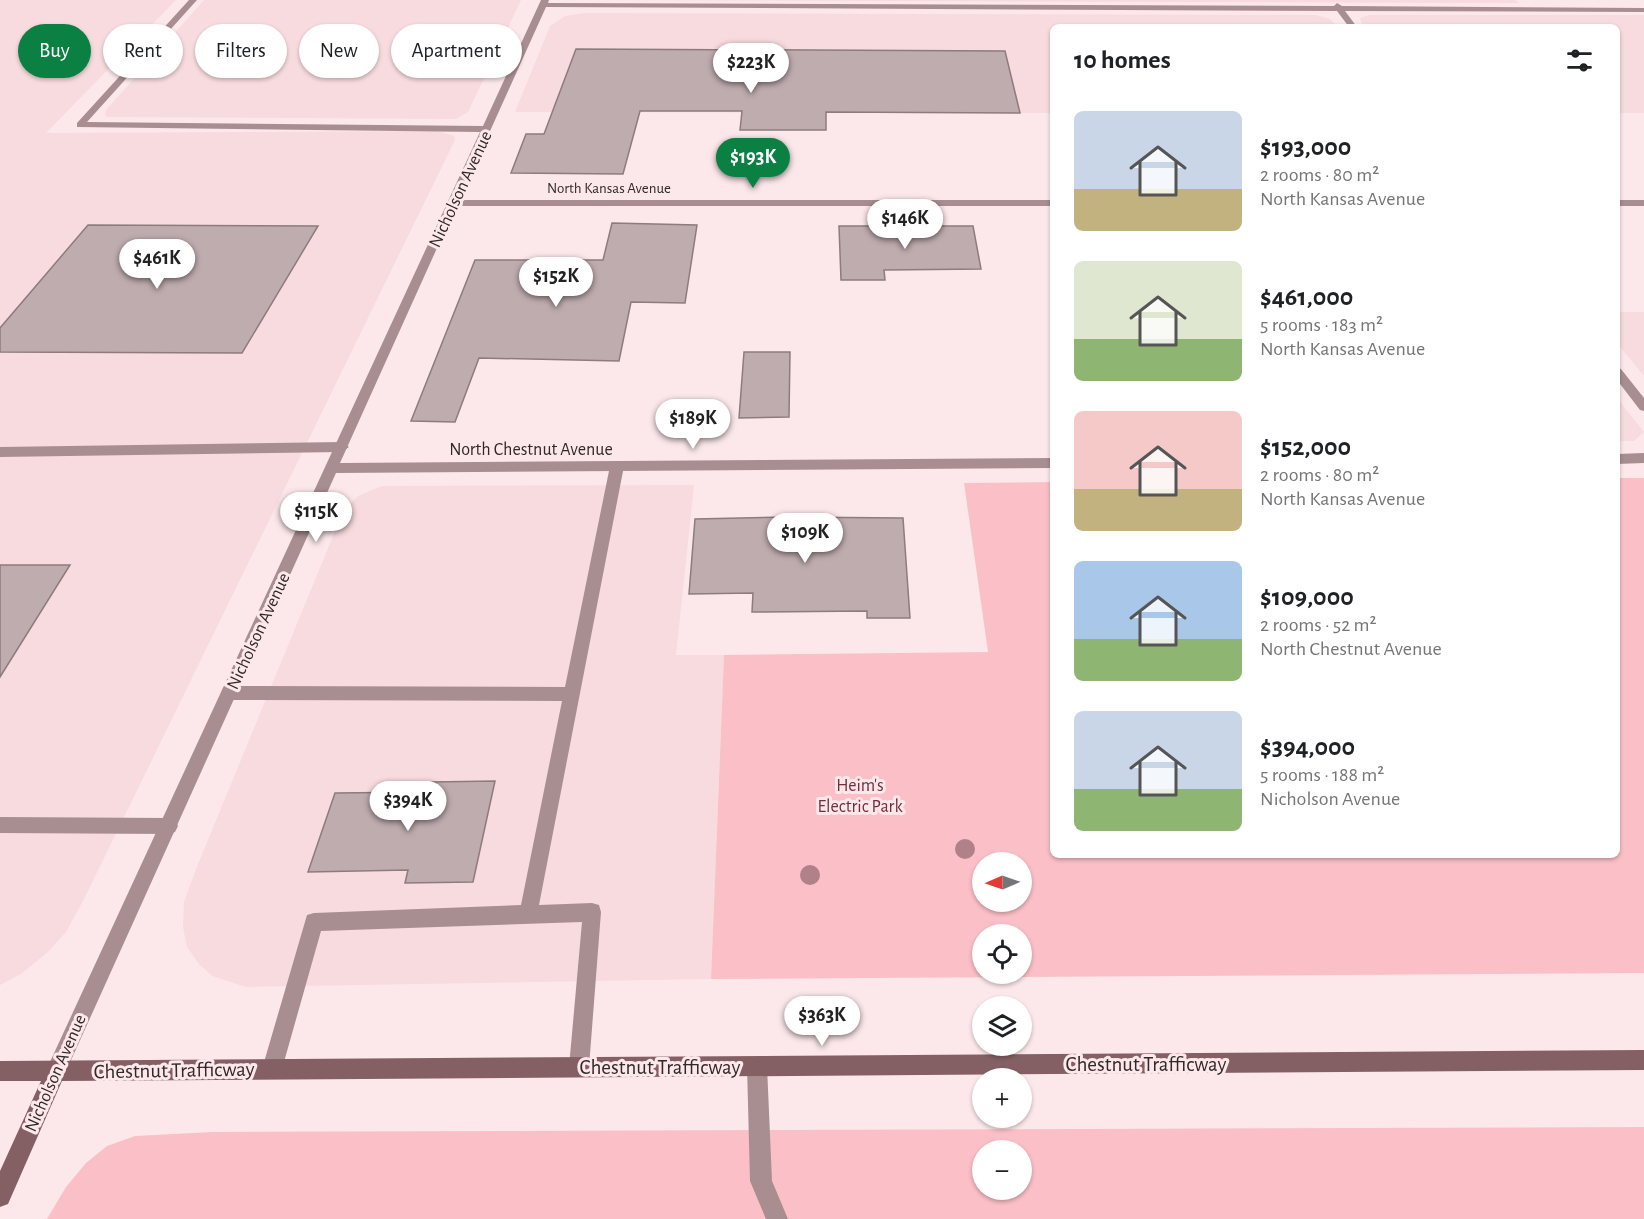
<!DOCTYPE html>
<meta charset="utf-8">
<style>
:root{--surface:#fff;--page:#f2f2f2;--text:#202124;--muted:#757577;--accent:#0b8043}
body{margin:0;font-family:"Alegreya Sans",sans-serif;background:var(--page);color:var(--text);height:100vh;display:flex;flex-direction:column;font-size:22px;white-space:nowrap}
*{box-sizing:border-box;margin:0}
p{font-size:20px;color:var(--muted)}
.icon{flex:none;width:33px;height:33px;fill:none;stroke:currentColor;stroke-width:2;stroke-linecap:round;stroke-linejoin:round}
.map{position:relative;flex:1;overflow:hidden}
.drawer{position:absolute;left:1050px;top:24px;width:570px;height:834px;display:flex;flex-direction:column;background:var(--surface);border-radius:9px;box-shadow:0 2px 4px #0004}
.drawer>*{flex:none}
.guide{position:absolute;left:18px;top:24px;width:570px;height:54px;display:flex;gap:12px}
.needle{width:39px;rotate:268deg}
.buttons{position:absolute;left:972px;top:852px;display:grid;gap:12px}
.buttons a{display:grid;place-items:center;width:60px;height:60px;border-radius:50%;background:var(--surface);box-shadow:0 2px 4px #0004;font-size:30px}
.price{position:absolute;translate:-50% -51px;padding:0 14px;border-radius:21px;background:#fff;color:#222;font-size:20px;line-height:39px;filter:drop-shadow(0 2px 3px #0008)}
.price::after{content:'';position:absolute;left:50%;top:36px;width:18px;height:14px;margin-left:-9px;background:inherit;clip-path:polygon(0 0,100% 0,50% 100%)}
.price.active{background:var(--accent);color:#fff}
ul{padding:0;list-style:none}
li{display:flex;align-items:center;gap:18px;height:150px;padding:0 24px}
li span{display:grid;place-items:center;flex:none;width:168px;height:120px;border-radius:9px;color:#555}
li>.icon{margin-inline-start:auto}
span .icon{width:72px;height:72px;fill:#fffc;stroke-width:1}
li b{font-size:26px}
h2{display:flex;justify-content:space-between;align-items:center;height:72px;padding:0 24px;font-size:26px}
.pill{padding:0 21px;border-radius:27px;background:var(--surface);box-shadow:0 2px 4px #0004;font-size:21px;line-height:54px}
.pill.active{background:var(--accent);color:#fff}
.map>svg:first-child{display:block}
.built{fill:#f8dbde}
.green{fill:#fbbfc7;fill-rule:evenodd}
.building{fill:#bfacaf;stroke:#8d7b7d;stroke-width:1.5}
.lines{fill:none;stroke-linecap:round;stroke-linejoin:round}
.lane{fill:#a88e91;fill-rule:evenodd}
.street{fill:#a88e91;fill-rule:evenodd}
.secondary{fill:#846065;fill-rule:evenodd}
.tree{fill:#b1818a}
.labels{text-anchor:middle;stroke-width:6;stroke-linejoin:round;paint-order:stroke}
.far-street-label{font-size:15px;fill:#302829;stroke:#fce8ea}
.street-label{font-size:18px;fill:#302829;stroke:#fce8ea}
.park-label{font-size:18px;fill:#742d3c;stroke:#fce8ea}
.near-street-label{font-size:21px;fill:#302829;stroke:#fce8ea}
</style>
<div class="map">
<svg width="1644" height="1219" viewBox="0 0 1644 1219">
<rect width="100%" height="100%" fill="#fce8ea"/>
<path class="built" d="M0,0H176L46,133L438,131L454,136L455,140L84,899L66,932L48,952L21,974L0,985Z
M204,0H521L468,112L456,119L107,117L105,115L106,110Z
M576,0H1515L1519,3L578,0Z
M585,13L1316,15L1330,19L1338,27H1053V113L515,112L550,26L565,16Z
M1369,15H1644V113H1617V27H1363L1360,18Z
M1617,312H1644V376L1617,343Z
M1617,398L1644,432L1634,441H1617Z
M694,485L676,655H724L711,979L246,987L212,976L199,964L187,947L183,927L184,902L196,869L340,519L349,505L358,496L382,486Z"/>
<path class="green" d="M1617,478H1644V973L711,979L724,655L988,652L964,483L1053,482V855H1617ZM982,862H1022V902H982ZM982,934H1022V974H982Z
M1644,1127V1219H47L66,1187L86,1163L107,1146L135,1136L212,1132ZM982,1150H1022V1190H982Z"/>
<path class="building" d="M576,49L1005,51L1020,113L826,112V130H740L742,111H640L623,174L511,173L526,134H544Z
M612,223L697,225L685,303L631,302L619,361L479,358L455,422L411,421L475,260H603Z
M88,225L318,226L242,353L0,352V328Z
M839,226H973L981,269L884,270L885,280H841Z
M744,352H790L789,417L739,418Z
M787,517L903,518L910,618H867V611L752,612L753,593L689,594L695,519Z
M0,565H70L0,677Z
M495,781L473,882L405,883L408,870L308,872L335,793L429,792L431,782Z"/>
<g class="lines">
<path class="lane" d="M342,442L349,447L342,452L0,457V447Z
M617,461L624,466L539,905L592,903L599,905L601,912L589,1067L586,1074L579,1077L572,1074L569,1067L582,922L321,931L282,1069L279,1076L272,1079L265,1076L262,1069L307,915L314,913L521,905L562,701L229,700L223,698L221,693L223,688L229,686L565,687L610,466Z
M0,817L169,818L175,820L178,826L175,832L169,834L0,833Z
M757,1056L764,1059L767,1066L772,1181L788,1219H766L750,1181L747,1066L750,1059Z"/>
<path class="street" d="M189,0H197L87,122L483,126L541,0H549L548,3L1334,6L1337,3L1342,6L1644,8V12L1345,11L1357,27H1349L1337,11L546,7L459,200H1053V206H456L340,463L1053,458V468L336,473L63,1078L56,1081L49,1078L46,1071L49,1064L480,132L77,127V123Z
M1617,200H1644V206H1617Z
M1617,368L1621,369L1644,398V411L1640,410L1617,380Z
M1644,453V463L1617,464V454Z"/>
<path class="secondary" d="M1644,1050V1070L62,1081L8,1204L0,1207V1171L41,1081H0V1061Z"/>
</g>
<g class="tree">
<circle cx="965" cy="849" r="10"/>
<circle cx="810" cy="875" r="10"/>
</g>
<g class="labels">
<g class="far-street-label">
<text x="609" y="193">North Kansas Avenue</text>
</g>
<g class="street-label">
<text transform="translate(460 189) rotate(-65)" y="6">Nicholson Avenue</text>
<text x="531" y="455">North Chestnut Avenue</text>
<text transform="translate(258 631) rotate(-65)" y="6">Nicholson Avenue</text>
<text transform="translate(55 1073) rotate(-66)" y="6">Nicholson Avenue</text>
</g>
<g class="park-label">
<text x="860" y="791">Heim's<tspan x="860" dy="21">Electric Park</tspan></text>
</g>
<g class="near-street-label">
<text x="1146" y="1071">Chestnut Trafficway</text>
<text x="660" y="1074">Chestnut Trafficway</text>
<text transform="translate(174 1070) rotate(-1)" y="7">Chestnut Trafficway</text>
</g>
</g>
</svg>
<div class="buttons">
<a><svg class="needle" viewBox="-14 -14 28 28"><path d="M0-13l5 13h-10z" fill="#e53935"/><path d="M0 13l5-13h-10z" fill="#757577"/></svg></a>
<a><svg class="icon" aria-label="locate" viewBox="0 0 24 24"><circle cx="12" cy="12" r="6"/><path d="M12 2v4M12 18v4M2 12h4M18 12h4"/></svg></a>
<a><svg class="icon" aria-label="layers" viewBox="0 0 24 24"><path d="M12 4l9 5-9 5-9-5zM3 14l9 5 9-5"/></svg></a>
<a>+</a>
<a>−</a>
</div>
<b class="price" style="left:751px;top:94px">$223K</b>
<b class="price active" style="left:753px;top:189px">$193K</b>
<b class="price" style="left:905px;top:250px">$146K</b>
<b class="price" style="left:157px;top:290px">$461K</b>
<b class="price" style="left:556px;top:308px">$152K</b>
<b class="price" style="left:693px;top:450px">$189K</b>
<b class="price" style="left:316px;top:543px">$115K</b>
<b class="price" style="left:805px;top:564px">$109K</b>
<b class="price" style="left:408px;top:832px">$394K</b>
<b class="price" style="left:822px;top:1047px">$363K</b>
<div class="guide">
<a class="pill active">Buy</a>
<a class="pill">Rent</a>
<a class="pill">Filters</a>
<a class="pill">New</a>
<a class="pill">Apartment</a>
</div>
<section class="drawer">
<h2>10 homes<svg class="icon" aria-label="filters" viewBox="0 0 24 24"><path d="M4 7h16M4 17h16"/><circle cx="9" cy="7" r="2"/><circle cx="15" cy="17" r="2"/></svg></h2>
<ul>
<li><span style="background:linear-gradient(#c9d6e8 65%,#c2b280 0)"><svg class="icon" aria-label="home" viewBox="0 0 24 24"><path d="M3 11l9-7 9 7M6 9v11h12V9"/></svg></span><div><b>$193,000</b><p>2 rooms · 80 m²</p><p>North Kansas Avenue</p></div></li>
<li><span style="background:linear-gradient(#dfe7d0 65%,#8fb573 0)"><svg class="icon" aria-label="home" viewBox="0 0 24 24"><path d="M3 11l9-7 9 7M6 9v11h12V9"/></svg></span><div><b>$461,000</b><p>5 rooms · 183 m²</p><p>North Kansas Avenue</p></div></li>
<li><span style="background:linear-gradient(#f6c9c9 65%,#c2b280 0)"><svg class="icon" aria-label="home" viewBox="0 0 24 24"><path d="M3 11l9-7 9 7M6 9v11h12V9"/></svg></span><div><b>$152,000</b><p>2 rooms · 80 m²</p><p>North Kansas Avenue</p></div></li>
<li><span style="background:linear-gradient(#a9c7e8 65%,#8fb573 0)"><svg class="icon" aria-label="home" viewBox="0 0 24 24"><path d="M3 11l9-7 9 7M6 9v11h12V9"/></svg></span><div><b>$109,000</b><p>2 rooms · 52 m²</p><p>North Chestnut Avenue</p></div></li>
<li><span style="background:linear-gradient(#c9d6e8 65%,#8fb573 0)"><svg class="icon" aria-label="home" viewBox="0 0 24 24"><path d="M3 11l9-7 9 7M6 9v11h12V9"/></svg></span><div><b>$394,000</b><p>5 rooms · 188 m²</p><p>Nicholson Avenue</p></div></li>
</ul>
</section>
</div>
